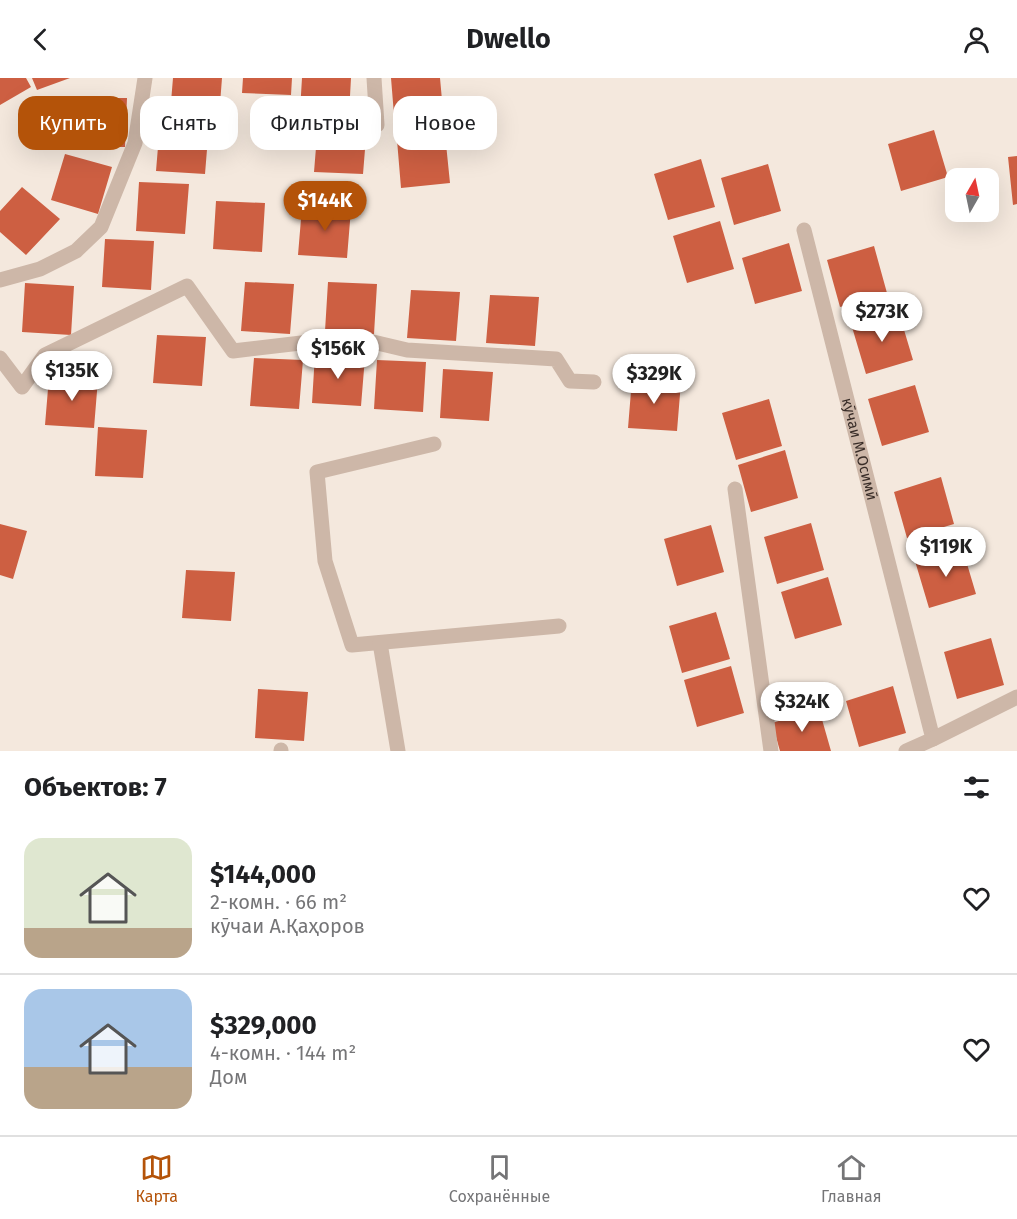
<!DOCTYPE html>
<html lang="ru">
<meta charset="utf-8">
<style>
:root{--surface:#fff;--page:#f6f6f6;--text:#202124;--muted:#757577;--line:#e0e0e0;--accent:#b45309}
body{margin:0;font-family:"Fira Sans",sans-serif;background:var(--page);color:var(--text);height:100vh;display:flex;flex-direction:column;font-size:22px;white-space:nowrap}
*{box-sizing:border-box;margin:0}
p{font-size:20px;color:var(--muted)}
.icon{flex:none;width:33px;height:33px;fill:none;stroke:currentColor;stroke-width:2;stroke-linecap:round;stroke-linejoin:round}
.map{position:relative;height:673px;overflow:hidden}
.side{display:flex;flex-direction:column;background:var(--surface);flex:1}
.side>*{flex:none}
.top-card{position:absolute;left:18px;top:18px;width:600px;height:54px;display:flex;gap:12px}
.needle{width:39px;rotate:9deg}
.controls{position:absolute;left:945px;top:90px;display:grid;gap:12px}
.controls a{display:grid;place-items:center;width:54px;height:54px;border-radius:12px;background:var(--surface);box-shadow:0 6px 24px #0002;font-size:30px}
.price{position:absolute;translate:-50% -51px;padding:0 14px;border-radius:21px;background:#fff;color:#222;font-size:20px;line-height:39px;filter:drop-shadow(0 2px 3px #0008)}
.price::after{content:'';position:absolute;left:50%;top:36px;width:18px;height:14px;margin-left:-9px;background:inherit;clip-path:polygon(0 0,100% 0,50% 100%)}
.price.selected{background:var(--accent);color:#fff}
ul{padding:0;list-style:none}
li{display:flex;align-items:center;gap:18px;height:150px;padding:0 24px}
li+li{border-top:2px solid var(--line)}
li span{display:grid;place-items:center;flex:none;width:168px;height:120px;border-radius:18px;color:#555}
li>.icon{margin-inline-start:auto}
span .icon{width:72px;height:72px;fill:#fffc;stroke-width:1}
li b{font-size:26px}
h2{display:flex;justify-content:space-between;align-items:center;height:72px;padding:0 24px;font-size:26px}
.tag{padding:0 21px;border-radius:18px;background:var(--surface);box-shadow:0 6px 24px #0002;font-size:21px;line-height:54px}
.tag.selected{background:var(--accent);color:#fff}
header{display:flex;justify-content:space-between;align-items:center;height:78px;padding:0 24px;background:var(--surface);font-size:27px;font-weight:700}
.tabs{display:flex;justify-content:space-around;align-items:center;height:84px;border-top:2px solid var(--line);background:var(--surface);font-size:16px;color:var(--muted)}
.tabs a{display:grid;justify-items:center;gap:3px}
.tabs .selected{color:var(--accent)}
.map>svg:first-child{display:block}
.building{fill:#cd5f42}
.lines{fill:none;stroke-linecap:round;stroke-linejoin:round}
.minor{stroke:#cdb7a8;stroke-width:15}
.labels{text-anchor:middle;stroke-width:5;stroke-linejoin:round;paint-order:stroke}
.street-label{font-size:15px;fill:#392d28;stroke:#fbf2ea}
</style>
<header><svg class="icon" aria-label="back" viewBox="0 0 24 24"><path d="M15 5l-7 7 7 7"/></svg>Dwello<svg class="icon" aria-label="person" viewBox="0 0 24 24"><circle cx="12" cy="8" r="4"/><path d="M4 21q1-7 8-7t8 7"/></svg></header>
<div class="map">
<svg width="1017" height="673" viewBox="0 0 1017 673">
<rect width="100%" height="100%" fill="#f4e8dd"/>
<path class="building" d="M0,0H26L31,9L0,27Z
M32,0H70L37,12Z
M173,0H222L219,39L170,36Z
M243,0H292L291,17L242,15Z
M302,0H351L349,36L300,33Z
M391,0H440L444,44L395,49Z
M78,20H127L125,69H76Z
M160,45L209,47L205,96L156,93Z
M318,45L367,47L363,96L314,94Z
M934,52L948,99L901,113L888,66Z
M445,56L450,105L401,110L397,62Z
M65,76L112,89L98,136L51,122Z
M1017,78V126L1013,127L1008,79Z
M701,81L715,129L668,142L654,96Z
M768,86L781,133L734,147L721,100Z
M139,104L189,106L185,156L136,153Z
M22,109L60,141L26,177L0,154V133Z
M216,123L265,125L262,174L213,171Z
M302,129L351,131L347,180L298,177Z
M720,143L734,191L687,205L673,158Z
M105,161L154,163L151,212L102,209Z
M789,165L802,213L755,226L742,180Z
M874,168L887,215L840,229L827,182Z
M245,204L294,206L290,256L241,253Z
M328,204L377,206L374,256L325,253Z
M25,205L74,208L71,257L22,254Z
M411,212L460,214L456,263L407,260Z
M490,217L539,219L535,268L486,265Z
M899,235L913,282L866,296L852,249Z
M157,257L206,259L202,308L153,305Z
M315,276L365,279L361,328L312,325Z
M254,280L303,282L299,331L250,328Z
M377,282L426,284L423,334L374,331Z
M443,291L493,294L489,343L440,340Z
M49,299L98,301L94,350L45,347Z
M632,301L681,304L677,353L628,350Z
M915,307L929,354L882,368L868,321Z
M769,321L782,368L736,382L722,335Z
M98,349L147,352L143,400L95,398Z
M785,372L798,420L751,434L738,387Z
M941,399L954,446L907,460L894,414Z
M811,445L824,492L777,506L764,459Z
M0,446L27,453L13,501L0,497Z
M711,447L724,494L677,508L664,461Z
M962,469L976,516L929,530L915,483Z
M186,492L235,494L231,543L182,540Z
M828,499L842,547L795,561L781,514Z
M716,534L730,581L682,595L669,548Z
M991,560L1004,607L957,621L944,574Z
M731,588L744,635L697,649L684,602Z
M893,608L906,655L859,669L846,623Z
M258,611L308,614L304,663L255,660Z
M819,631L831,673H780L772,645Z"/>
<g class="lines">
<g class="minor">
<path d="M374,0L377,47"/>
<path id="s1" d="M804,152L933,661L906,673"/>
<path d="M0,202L40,191L76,173L101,149L135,65L145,0"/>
<path d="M0,280L22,309L45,277L187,208L233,273L352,259L407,272L556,281L570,303L594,304"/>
<path d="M434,366L317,394L325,483L352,567L559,548"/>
<path d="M735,411L771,673"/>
<path d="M380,565L398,673"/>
<path d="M933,661L1017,619"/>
<path d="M281,672V673"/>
</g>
</g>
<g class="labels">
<g class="street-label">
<text dy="5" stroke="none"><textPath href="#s1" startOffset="226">кӯчаи М.Осимӣ</textPath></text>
</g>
</g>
</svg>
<div class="controls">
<a><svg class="needle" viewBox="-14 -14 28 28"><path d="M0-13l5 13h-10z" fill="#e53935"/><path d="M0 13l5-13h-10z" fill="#757577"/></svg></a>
</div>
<b class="price selected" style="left:325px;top:154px">$144K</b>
<b class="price" style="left:882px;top:265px">$273K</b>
<b class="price" style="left:338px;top:302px">$156K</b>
<b class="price" style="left:72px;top:324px">$135K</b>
<b class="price" style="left:654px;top:327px">$329K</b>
<b class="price" style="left:946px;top:500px">$119K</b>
<b class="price" style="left:802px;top:655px">$324K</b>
<div class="top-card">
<a class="tag selected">Купить</a>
<a class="tag">Снять</a>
<a class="tag">Фильтры</a>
<a class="tag">Новое</a>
</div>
</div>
<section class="side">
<h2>Объектов: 7<svg class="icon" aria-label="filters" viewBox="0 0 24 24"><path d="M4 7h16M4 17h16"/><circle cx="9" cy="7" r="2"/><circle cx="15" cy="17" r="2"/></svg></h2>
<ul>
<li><span style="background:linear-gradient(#dfe7d0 75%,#b9a48a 0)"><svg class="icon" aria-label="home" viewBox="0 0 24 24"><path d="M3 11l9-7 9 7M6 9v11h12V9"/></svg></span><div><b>$144,000</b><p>2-комн. · 66 m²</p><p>кӯчаи А.Қаҳоров</p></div><svg class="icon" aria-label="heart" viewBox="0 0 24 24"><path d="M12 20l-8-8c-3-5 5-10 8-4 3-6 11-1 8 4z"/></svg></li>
<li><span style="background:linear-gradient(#a9c7e8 65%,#b9a48a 0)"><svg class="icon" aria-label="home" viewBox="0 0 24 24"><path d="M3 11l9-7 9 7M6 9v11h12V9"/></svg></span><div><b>$329,000</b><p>4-комн. · 144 m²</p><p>Дом</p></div><svg class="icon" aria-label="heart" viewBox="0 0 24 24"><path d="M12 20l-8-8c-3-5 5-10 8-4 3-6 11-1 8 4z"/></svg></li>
</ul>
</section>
<nav class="tabs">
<a class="selected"><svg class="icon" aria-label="map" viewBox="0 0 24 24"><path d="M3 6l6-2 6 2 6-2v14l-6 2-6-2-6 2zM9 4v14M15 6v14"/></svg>Карта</a>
<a><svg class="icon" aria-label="saved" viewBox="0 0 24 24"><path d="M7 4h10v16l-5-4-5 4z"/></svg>Сохранённые</a>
<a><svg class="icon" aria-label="home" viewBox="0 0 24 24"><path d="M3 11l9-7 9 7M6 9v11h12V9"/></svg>Главная</a>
</nav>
